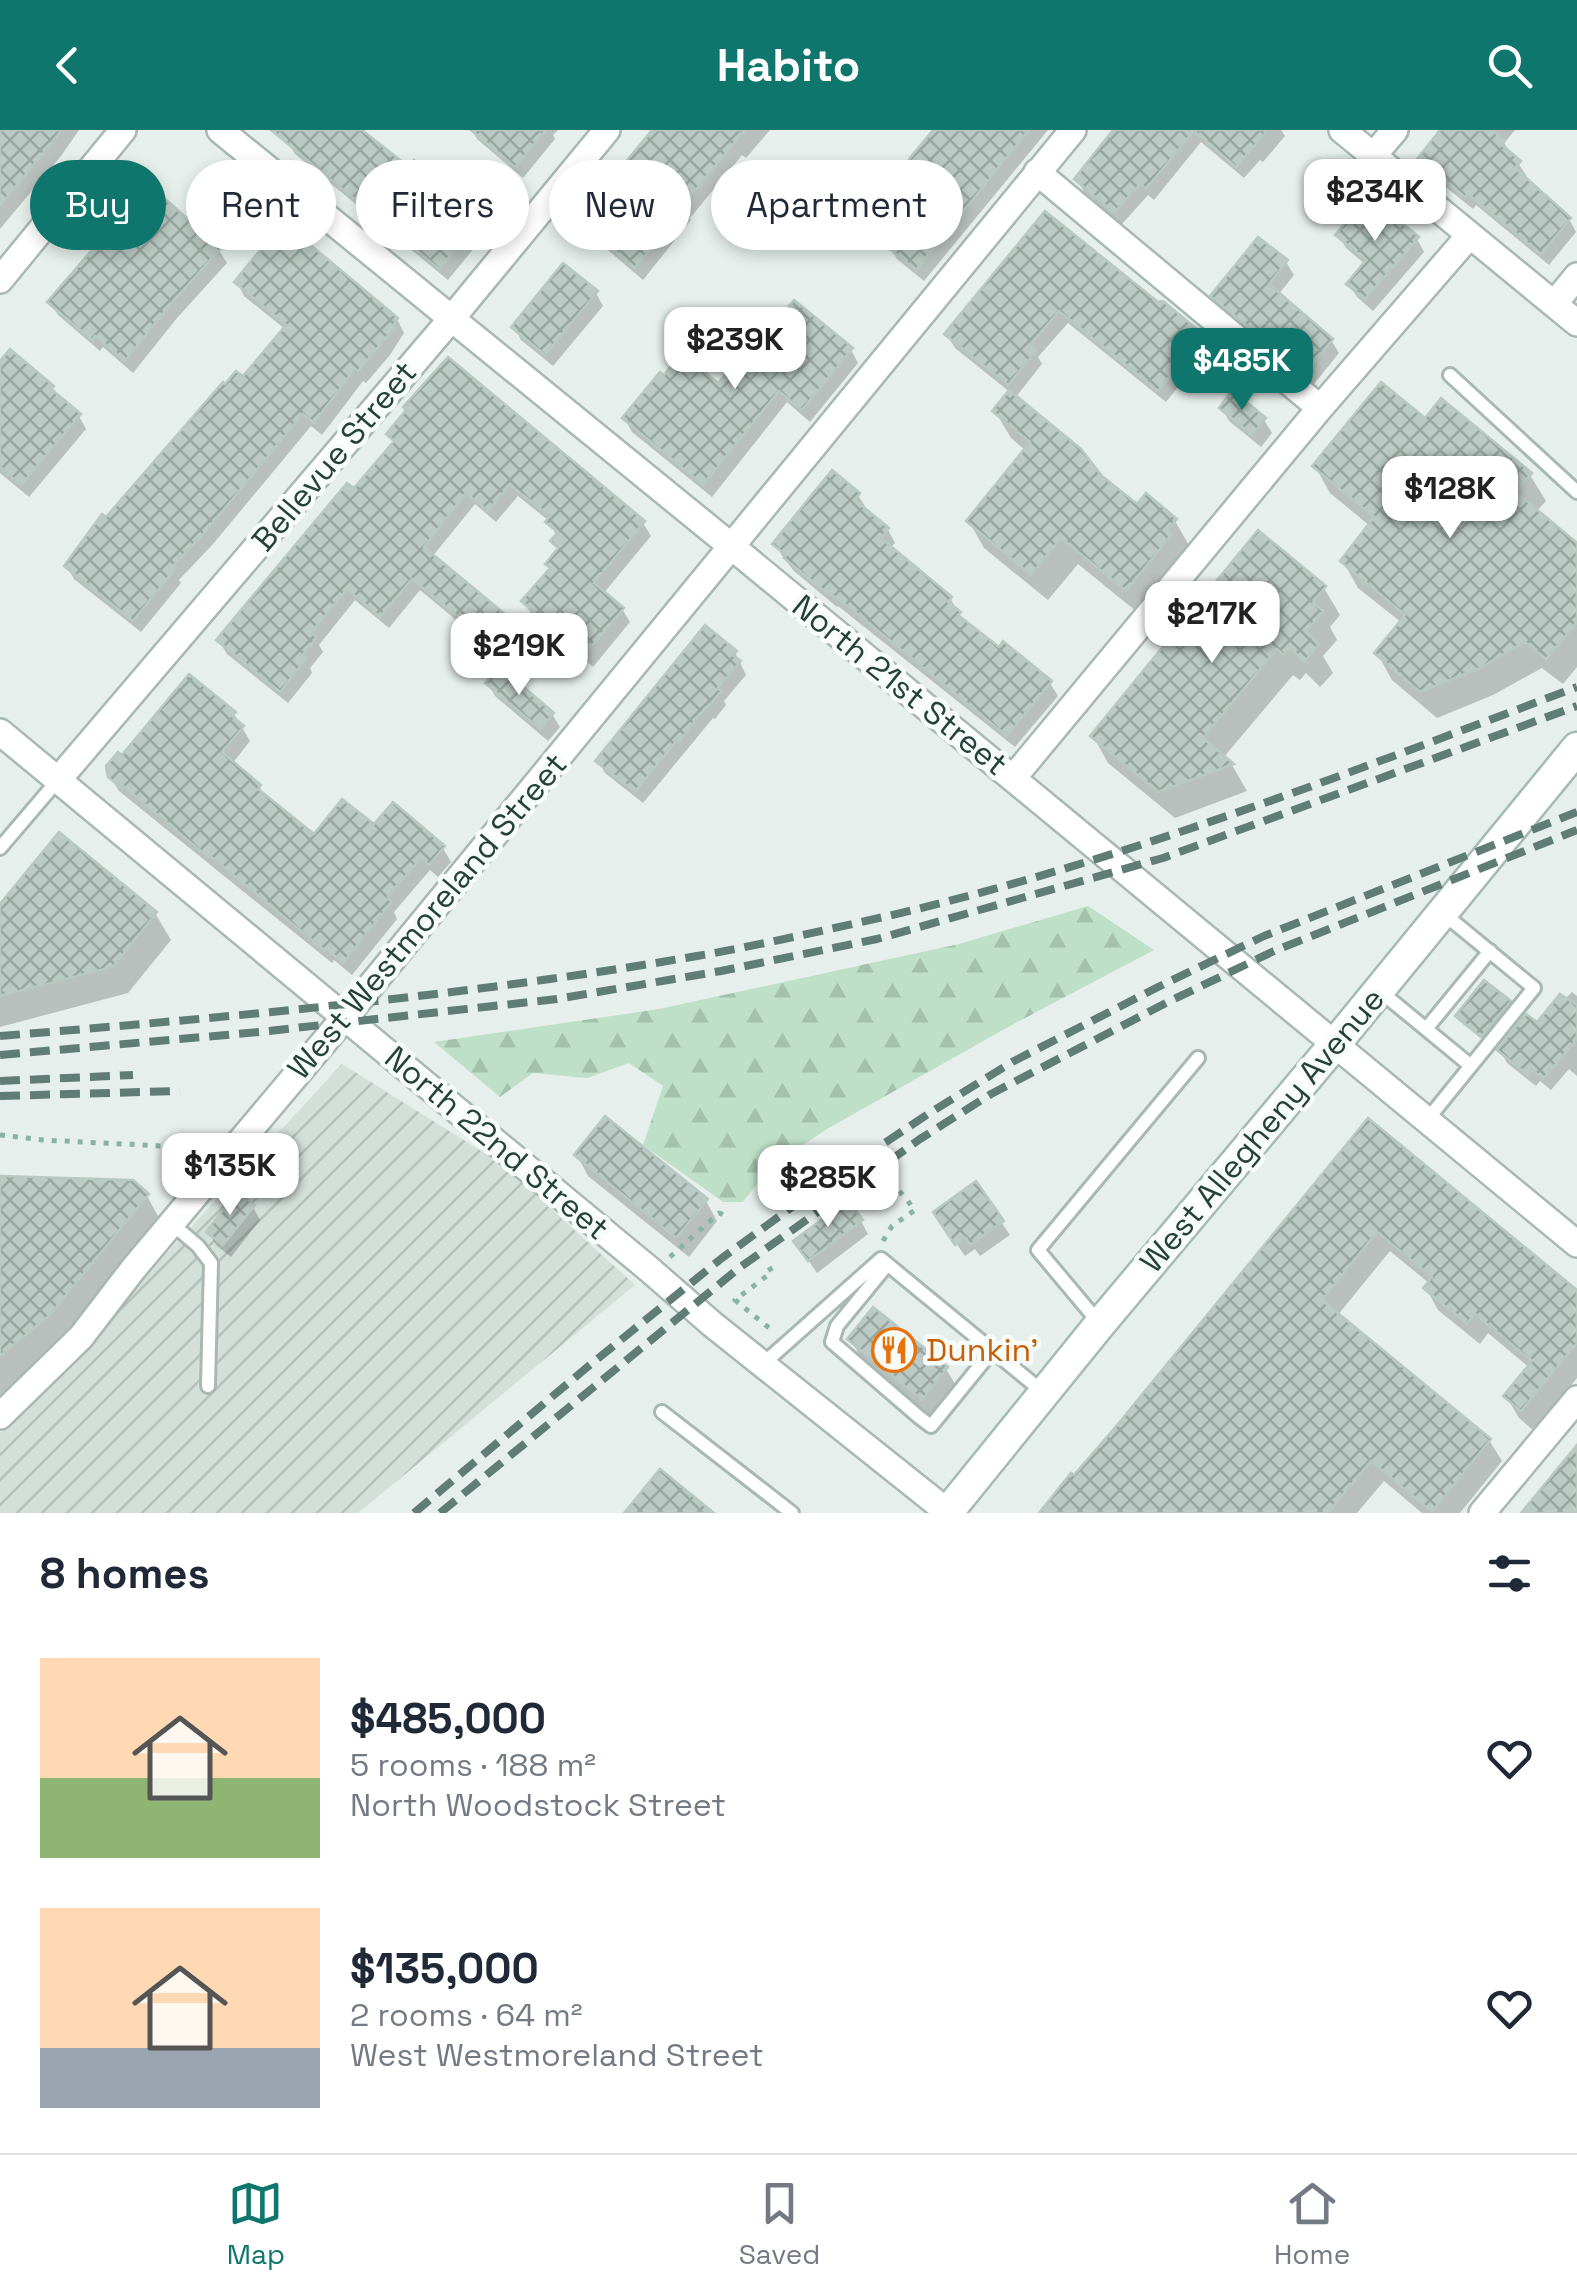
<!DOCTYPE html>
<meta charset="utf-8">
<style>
:root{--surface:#fff;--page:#f2f2f3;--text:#1f2937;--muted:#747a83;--line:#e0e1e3;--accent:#0f766e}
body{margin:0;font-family:"Space Grotesk",sans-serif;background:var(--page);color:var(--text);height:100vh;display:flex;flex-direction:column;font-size:38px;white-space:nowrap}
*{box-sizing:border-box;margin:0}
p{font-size:32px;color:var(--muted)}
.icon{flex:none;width:55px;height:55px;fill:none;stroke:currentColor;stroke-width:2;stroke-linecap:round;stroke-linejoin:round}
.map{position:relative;height:1383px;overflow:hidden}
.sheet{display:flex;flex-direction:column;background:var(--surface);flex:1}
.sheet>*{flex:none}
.guide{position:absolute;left:30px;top:30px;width:1000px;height:90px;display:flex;gap:20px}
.price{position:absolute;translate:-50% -85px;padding:0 22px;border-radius:20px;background:#fff;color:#222;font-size:32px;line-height:65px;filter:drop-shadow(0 2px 5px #0008)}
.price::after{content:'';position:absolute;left:50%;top:60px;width:30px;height:22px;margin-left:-15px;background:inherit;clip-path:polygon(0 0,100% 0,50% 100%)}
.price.on{background:var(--accent);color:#fff}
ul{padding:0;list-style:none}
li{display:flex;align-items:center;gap:30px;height:250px;padding:0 40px}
li span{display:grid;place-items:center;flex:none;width:280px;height:200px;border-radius:0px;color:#555}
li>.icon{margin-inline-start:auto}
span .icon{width:120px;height:120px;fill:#fffc;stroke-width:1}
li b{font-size:42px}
h2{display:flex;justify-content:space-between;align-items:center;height:120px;padding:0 40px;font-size:42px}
.tag{padding:0 35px;border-radius:45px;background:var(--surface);box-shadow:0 5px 15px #0003;font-size:35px;line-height:90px}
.tag.on{background:var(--accent);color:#fff}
header{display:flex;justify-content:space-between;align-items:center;height:130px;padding:0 40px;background:var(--accent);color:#fff;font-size:45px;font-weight:600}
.tabs{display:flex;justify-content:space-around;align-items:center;height:140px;border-top:2px solid var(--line);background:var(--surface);font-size:28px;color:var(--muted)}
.tabs a{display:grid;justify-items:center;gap:5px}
.tabs .on{color:var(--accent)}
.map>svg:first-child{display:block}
.industrial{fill:url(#industrial-furrows)}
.forest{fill:url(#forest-firs)}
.shadow{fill:#0003}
.building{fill:url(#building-cross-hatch);stroke:#b8c9c2;stroke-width:2.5}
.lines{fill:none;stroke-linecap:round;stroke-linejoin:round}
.service-casing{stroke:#a8b8b2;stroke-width:18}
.minor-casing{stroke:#a8b8b2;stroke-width:30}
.secondary-casing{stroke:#a4bbb3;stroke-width:35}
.path{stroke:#86b3a5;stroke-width:5;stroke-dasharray:5 8;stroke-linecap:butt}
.service{stroke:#fff;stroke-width:12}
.minor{stroke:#fff;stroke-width:25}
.secondary{stroke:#fff;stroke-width:30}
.rail{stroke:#5f7d75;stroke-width:8;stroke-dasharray:20 10;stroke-linecap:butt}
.labels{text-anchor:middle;stroke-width:9;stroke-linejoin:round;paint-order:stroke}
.street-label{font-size:32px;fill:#24423a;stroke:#f7fbf9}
.food-label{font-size:32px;fill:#c56008;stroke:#f7fbf9;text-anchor:start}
</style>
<header><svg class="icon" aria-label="back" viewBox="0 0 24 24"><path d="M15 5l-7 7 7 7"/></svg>Habito<svg class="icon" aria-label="search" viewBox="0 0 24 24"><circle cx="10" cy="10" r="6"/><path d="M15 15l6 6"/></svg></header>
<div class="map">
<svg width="1577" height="1383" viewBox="0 0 1577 1383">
<defs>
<pattern id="industrial-furrows" width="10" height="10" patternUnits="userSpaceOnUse" patternTransform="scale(2.5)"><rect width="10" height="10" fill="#d4dfda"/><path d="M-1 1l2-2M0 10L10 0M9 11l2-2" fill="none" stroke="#b6c1bc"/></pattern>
<pattern id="forest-firs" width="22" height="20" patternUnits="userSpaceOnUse" patternTransform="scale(2.5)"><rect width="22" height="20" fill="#bfe0c8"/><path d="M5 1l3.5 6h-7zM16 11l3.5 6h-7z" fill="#a4c1ad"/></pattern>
<pattern id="building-cross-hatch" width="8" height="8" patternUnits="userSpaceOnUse" patternTransform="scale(2.5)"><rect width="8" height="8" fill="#bbcac4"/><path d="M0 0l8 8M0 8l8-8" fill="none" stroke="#98a6a0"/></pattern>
</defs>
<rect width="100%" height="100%" fill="#e6efeb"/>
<path class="industrial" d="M342,934L502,1034L635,1155L358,1383H0V1303Z"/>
<path class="forest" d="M1088,776L1154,820L1010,896L827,999L771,1036L743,1072H723L643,1015L663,956L629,933L587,948L533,943L500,967L434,912L659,879L959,814Z"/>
<path class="shadow" d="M0,0H79L61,26L0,99Z
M296,0H358L409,41L481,88L488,101L448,150L295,24L287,11Z
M472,0H558L553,5L555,9L523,48L477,9Z
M656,0H770L746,28L742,25L690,88L691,90L643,150L589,104L581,91Z
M936,0H1048L924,151L897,129L891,119L870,102L863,90L892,77Z
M1117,0H1281L1285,6L1263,32L1260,30L1244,48L1201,12L1154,70L1148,65L1122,94L1084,62L1077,49Z
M1443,0H1515L1504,13L1526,45L1524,48L1569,89L1576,102L1549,135L1476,75L1473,79L1427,42L1420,29Z
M1046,84L1158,175L1201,205L1209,218L1166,272L1068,193L1038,227L1042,234L1015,268L1100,348L1138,378L1175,391L1190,417L1142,486L1078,434L1048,470L984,418L969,391L1026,321L1011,308L995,281L1011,263L955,218L947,205Z
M1338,105L1417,109L1424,122L1373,181L1357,167L1349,154L1366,135L1346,118Z
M1259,110L1286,132L1294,145L1278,165L1331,210L1339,223L1314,254L1221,179L1214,166Z
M219,120L227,133L177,188L133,243L103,217L100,221L58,185L50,172Z
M237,152L397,189L404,203L390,225L366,253L363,251L322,305L311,296L213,414L179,450L181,453L141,502L74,449L67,436L106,390L243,250L285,199L244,166Z
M596,163L603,176L553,236L521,210L514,197Z
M851,220L858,233L810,292L787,272L712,367L632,302L625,289Z
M0,235L52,258L57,268L79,286L86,299L29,367L0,343Z
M1222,278L1264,290L1272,303L1261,317L1229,291Z
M1425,292L1530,345L1546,371L1536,382L1577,416V537L1563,554L1542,538L1493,565L1437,588L1392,550L1377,523L1402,493L1358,458L1343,431L1370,396L1330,363L1315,336Z
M389,304L643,393L651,406L603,464L622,479L630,492L593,537L531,484L524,472L552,440L559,422L553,411L557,407L549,391L518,366L496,392L475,374L432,427L508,489L515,502L497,524L420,460L389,498L355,470L319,515L323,522L310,538L312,543L288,573L227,524L219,511L395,314Z
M858,365L866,378L864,380L888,400L895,413L890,418L950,468L964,493L1050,553L1058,566L1015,617L838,476L837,477L794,441L783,427L775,414Z
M1324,458L1340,485L1330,497L1337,510L1323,526L1333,543L1320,557L1306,543L1300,550L1293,545L1223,628L1232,635L1247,661L1175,688L1108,633L1093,606Z
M735,522L746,545L724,571L726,575L715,589L713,588L643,673L605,643L598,631Z
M488,553L552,584L560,597L548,611L495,566Z
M234,584L250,611L232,634L259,656L267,669L314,708L443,718L451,732L438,747L430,740L394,782L397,789L352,845L334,830L332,833L119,661L110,646L122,629Z
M0,778L155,783L171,810L128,863L0,897Z
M1572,862L1577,866V946L1569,939L1551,960L1540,951L1536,956L1507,933L1500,920L1537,896Z
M1509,873L1512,878L1485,911L1461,892L1458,886Z
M1368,992L1577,1164V1248L1534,1301L1519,1288L1506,1266L1530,1238L1488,1203L1480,1214L1438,1180L1426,1158L1430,1154L1390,1121L1337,1186L1489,1310L1502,1331L1460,1383H1422L1384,1351L1357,1383H1042L1074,1349Z
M577,1025L706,1071L717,1091L689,1127L588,1046Z
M0,1049L147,1066L162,1093L64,1213L0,1265Z
M976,1055L1010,1105L980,1126L975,1119L965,1126L944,1096Z
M253,1077L260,1090L231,1127L216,1115L209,1102Z
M861,1091L868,1104L817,1143L804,1124Z
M850,1209L946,1239L958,1259L934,1289L862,1229Z"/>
<path class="building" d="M0,0H62L0,76Z
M271,0H362L409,37L414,30L483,86L439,139Z
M471,0H546L515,37Z
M652,0H745L684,74L686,76L635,138L578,90Z
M933,0H1029L916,140L887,117L890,113L860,90L880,64L891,73L910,28Z
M1113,0H1268L1236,37L1194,1L1146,59L1140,54L1114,83L1074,49Z
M1440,0H1492L1505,10L1502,15L1521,31L1515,38L1571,88L1541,124L1468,64L1465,67L1417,29Z
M146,52L221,118L170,175L125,231L95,206L92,210L47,172L116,92L114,90Z
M1368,65L1419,107L1365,169L1346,154L1366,130L1335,105Z
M1045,81L1158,172L1163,171L1203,204L1158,261L1059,181L1031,214L1037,220L1008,255L944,204Z
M283,92L398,188L394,194L396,196L358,241L355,239L314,293L303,284L206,401L173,436L176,438L133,491L64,436L102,384L106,387L223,252L225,254L236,241L243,246L286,195L234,152Z
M1258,107L1288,130L1269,154L1333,209L1306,243L1210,166Z
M563,133L598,161L545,225L511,197Z
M794,170L853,218L802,280L779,261L703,355L622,288L660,242L664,245L681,223L718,253L750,215L754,218Z
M10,219L54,256L51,259L81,284L21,355L0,337V231Z
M448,227L645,391L594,453L624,478L584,525L521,471L550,438L545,434L558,418L550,411L558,402L545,392L550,386L510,355L488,381L466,363L424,417L510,488L489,512L412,449L380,487L347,459L311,503L317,507L303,525L307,528L280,562L216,510L347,353L354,358L394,311L386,304L406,280L403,277Z
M1381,252L1425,288L1441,268L1532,343L1516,362L1577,413V492L1546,529L1525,512L1478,539L1420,562L1374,523L1405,485L1340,431L1374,387L1312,336Z
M1009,260L1081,319L1102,346L1137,374L1146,363L1177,389L1167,400L1172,404L1126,461L1061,408L1031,445L966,391L1030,312L992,281Z
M1232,260L1266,288L1252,305L1219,278Z
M832,340L860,363L855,370L889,398L881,408L952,467L948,472L961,482L958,485L999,517L1003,511L1052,551L1007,606L850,478L830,464L829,465L784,428L786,425L772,414Z
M1258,400L1326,456L1313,473L1323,481L1306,502L1319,514L1304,532L1290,518L1284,525L1277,519L1203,608L1234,634L1158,662L1090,606Z
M705,495L737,521L733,525L741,531L718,558L721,561L707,579L705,578L679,612L677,610L635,662L595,631Z
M499,536L554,583L540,599L485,553Z
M189,544L236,582L232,586L244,596L222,622L261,655L258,659L314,704L342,669L374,694L393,672L445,716L429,735L421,728L388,766L391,773L343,833L326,818L324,820L209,725L208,727L123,656L122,658L108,647L106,636L118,622L122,625Z
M59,702L157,782L113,837L0,866V774Z
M1484,850L1511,871L1481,907L1455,886Z
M1560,864L1577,875V909L1543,949L1532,940L1528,945L1497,920L1526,884L1537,892Z
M605,986L708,1069L676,1108L574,1025Z
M1368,988L1577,1160V1213L1521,1281L1503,1266L1532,1231L1475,1184L1467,1194L1423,1158L1432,1147L1377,1102L1322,1170L1491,1309L1432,1382L1371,1331L1328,1383H1039L1071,1343L1074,1345L1118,1294Z
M0,1046L133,1050L149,1064L49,1186L0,1226Z
M976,1051L1004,1091L970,1115L966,1108L955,1115L933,1082Z
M237,1062L255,1075L223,1115L206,1102Z
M848,1070L863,1090L808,1131L793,1111Z
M873,1177L948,1237L922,1270L847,1209Z
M1577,1315V1383H1521Z
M660,1339L714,1383H624Z"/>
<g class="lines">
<g class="service-casing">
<path id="service" d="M1450,245L1577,362
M0,718L58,650
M1381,862L1471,936
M1426,899L1490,821
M1427,990L1534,858L1444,784
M171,1093L198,1116L211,1133L208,1256
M887,1135L837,1196L832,1212L919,1287L931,1296L992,1221
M1100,1194L1038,1120L1198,928
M763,1234L881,1129L1043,1262
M662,1282L792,1383"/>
</g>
<g class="minor-casing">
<path id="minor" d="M220,0L731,416L1577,1114
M1342,0L1577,193
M1373,26L1395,0
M1037,42L1320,278
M0,150L123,0
M1554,174L1577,146
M0,602L650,1140L712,1194L949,1383
M1013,648L1320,278L1469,106
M58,650L452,188L607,0
M0,1286L81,1207L134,1138L345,887L1073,0
M1482,1383L1577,1269"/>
</g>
<g class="secondary-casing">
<path id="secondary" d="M947,1383L1100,1194L1335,914L1577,618"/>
</g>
<path class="path" d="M0,1005L43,1010L202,1018
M883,1111L892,1096L915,1080L892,1052
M670,1127L719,1083L727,1086
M769,1137L772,1142L735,1170L774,1202"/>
<use href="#service" class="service"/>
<use href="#minor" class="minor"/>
<use href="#secondary" class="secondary"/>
<path class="rail" d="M0,906C233,887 466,866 697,826C761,815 825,800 888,786C1124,731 1351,642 1577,557
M0,925L259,902L557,869L721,841L877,809L1163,728L1577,576
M0,951L133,945
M0,966L180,961
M414,1383L585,1239L722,1128L825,1053L928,984L1014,931L1158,857L1264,806L1577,682
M440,1383L739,1138L920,1009L991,964L1166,873L1274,821L1577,700"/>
</g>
<defs>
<g id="restaurant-ring" transform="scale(2.25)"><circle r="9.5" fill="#f7fbf9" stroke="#e8710a" stroke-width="1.5"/><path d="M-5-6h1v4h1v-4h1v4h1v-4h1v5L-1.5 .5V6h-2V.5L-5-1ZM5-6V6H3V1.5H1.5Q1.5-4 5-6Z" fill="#e8710a"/></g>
</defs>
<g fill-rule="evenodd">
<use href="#restaurant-ring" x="894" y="1220"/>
</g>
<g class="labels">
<g class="street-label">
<text transform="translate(334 326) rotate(-50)" y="11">Bellevue Street</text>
<text transform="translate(900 555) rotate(39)" y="11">North 21st Street</text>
<text transform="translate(427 786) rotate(-50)" y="11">West Westmoreland Street</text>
<text transform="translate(1262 1000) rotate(-50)" y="11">West Allegheny Avenue</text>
<text transform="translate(497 1013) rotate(40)" y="11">North 22nd Street</text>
</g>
<g class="food-label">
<text x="926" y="1231">Dunkin'</text>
</g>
</g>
</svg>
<b class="price" style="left:1375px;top:114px">$234K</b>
<b class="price" style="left:735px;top:262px">$239K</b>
<b class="price on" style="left:1242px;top:283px">$485K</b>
<b class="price" style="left:1450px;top:411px">$128K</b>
<b class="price" style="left:1212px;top:536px">$217K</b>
<b class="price" style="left:519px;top:568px">$219K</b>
<b class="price" style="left:230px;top:1088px">$135K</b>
<b class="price" style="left:828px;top:1100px">$285K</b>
<div class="guide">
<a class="tag on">Buy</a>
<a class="tag">Rent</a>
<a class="tag">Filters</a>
<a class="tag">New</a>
<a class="tag">Apartment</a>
</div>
</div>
<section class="sheet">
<h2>8 homes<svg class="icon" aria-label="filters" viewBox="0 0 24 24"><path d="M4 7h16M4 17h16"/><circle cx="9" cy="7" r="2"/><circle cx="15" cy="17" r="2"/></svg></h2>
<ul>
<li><span style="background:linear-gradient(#ffd9b3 60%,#8fb573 0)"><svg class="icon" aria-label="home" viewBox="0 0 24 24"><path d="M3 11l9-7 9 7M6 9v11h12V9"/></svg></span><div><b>$485,000</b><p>5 rooms · 188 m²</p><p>North Woodstock Street</p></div><svg class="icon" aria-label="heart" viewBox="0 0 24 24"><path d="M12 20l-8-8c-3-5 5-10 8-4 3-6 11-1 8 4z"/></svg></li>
<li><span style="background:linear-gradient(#ffd9b3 70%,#9aa5b1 0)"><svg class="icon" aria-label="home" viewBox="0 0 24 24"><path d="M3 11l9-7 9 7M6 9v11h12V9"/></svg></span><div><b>$135,000</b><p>2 rooms · 64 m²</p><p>West Westmoreland Street</p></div><svg class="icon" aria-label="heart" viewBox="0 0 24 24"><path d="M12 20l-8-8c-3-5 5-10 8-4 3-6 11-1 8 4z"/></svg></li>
</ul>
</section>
<nav class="tabs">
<a class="on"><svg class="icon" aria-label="map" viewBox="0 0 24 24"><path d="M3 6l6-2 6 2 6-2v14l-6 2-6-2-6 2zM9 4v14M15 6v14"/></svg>Map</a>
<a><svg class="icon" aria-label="saved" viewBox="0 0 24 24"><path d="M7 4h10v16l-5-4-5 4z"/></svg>Saved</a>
<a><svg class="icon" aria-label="home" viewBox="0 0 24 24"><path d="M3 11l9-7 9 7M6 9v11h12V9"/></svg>Home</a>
</nav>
